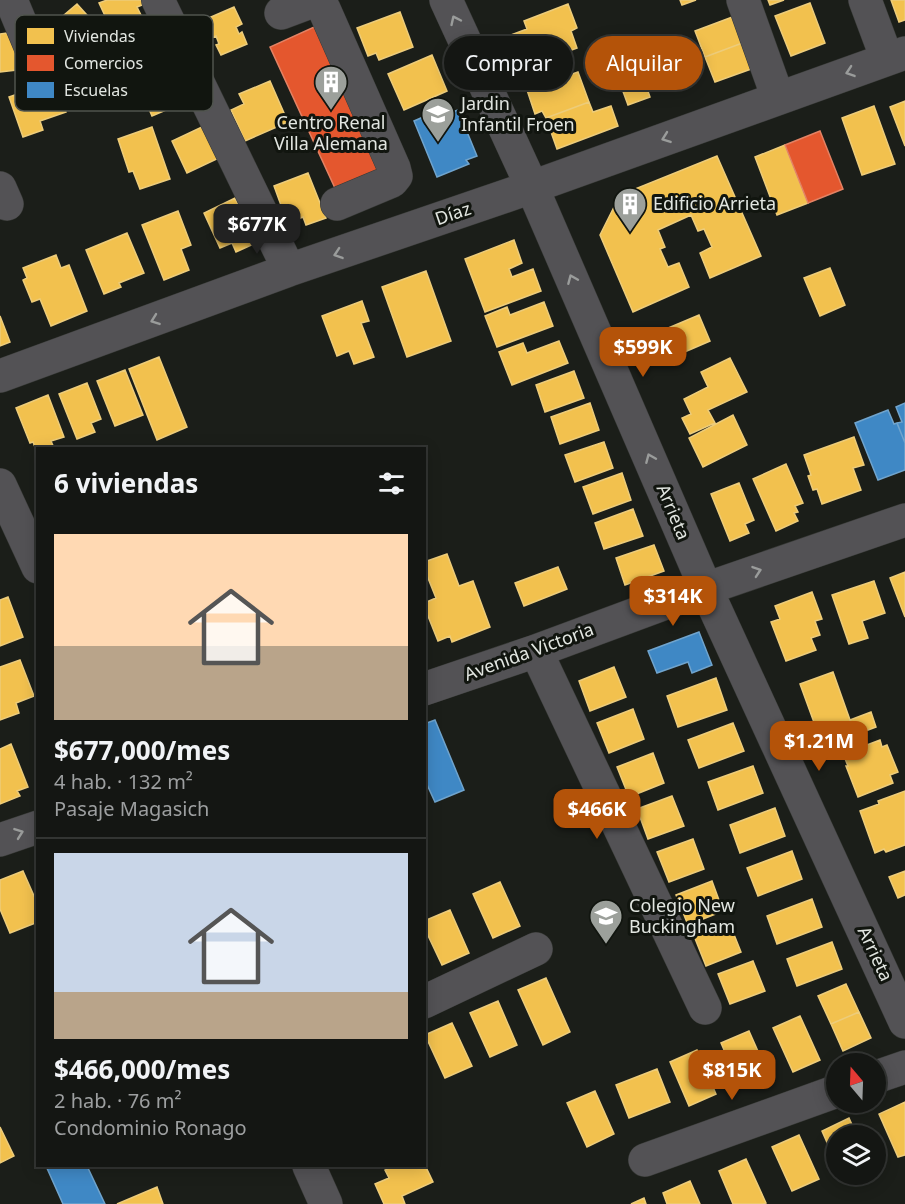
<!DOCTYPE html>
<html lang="es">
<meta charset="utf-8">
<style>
:root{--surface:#141613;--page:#1d1f1c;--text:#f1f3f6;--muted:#9d9fa0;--line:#333533;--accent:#b45309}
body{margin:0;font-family:"Noto Sans",sans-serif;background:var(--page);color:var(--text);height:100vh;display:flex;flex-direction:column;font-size:22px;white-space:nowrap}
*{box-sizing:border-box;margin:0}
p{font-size:20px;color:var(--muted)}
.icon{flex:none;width:33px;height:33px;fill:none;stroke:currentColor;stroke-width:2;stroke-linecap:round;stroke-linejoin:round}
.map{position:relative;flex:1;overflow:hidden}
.sheet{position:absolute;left:36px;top:447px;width:390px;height:720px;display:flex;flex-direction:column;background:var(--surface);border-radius:0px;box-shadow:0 3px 15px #0003,0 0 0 2px var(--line)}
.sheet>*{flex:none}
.hud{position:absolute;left:444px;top:36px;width:370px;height:54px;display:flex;gap:12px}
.needle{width:39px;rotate:341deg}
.controls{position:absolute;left:826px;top:1053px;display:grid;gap:12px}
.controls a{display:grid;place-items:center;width:60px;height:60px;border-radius:50%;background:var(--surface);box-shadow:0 3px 15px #0003,0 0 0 2px var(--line);font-size:30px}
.price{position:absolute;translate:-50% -51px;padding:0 14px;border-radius:12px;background:var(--accent);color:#fff;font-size:20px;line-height:39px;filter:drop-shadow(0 2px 3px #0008)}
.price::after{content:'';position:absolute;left:50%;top:36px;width:18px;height:14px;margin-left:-9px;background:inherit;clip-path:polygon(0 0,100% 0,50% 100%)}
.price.active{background:#222;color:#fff}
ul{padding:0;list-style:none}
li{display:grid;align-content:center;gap:12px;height:318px;padding:0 18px}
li+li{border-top:2px solid var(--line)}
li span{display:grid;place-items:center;height:186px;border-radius:0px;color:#555}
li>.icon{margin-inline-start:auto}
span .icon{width:108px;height:108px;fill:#fffc;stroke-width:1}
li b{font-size:26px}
h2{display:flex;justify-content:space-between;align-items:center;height:72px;padding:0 18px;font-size:26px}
.chip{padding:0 21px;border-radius:27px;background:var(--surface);box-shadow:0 3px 15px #0003,0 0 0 2px var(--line);font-size:21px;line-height:54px}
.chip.active{background:var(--accent);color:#fff}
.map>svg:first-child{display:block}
.homes{fill:#f2c14e;stroke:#edcc7a;stroke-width:1.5}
.shops{fill:#e4572e;stroke:#e38264;stroke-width:1.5}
.schools{fill:#3f88c5;stroke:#70a4cd;stroke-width:1.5}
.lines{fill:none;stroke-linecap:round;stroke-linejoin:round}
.minor-casing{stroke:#373936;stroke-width:34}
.minor{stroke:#535255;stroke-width:33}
.oneway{stroke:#9a9c9b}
.labels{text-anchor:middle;stroke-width:6;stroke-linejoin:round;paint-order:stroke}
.poi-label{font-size:18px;fill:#e2e6e1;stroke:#11150f;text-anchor:start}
.street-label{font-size:18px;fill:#e2e6e1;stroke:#11150f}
.key{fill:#11150f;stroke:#50544e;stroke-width:1.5}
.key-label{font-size:16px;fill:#e2e6e1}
</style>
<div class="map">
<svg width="905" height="1204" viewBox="0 0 905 1204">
<rect width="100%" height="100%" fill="#1b1e19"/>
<path class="homes" d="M107,0H146L147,3L137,7L142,17L145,16L149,25L123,37L118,26L121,24L117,16L107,20L99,3Z
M680,0H696L682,5Z
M768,0H784L770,5Z
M891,0H905V20L899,22Z
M810,3L825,43L791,56L775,16Z
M77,4L105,35L80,58L51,26Z
M568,4L577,28L571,31L577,48L526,67L520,50L514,52L508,36L527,29L524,21Z
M234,7L242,24L236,27L239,34L242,32L247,44L221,55L216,45L219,44L216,36L203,41L195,24Z
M400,12L413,47L379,60L376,53L368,56L357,28Z
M735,16L745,42L705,57L695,31Z
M21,31L25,69L0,72V34Z
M664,37L679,78L653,88L638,46Z
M745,42L754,68L715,82L705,57Z
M633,48L650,97L628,105L610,56Z
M177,54L185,71L175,75L187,101L152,116L146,102L160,95L155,83L145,88L137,71Z
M432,55L447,91L404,110L388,74Z
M578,72L589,102L546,118L542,111L535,114L527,90Z
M55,81L66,112L40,121L43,130L23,137L9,97Z
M270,81L288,122L245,141L231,110L244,104L239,94Z
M905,101V146L890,107Z
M589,102L593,112L611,106L618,126L557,149L546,118Z
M874,106L895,164L862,175L842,118Z
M204,126L219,158L187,173L172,141Z
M152,127L170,179L140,189L133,171L129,172L118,139Z
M785,145L808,203L777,215L755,157Z
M717,156L761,256L710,278L700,253L712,247L704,229L698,231L691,215L658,230L665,247L660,249L668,267L679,263L689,287L633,312L600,235L620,195Z
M308,173L326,218L306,225L303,217L293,221L287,206L282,208L274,186Z
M235,198L256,243L236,252L232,243L220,248L204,213Z
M178,211L191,245L181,249L189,270L164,280L142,225Z
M127,233L144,273L119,283L121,287L104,294L86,250Z
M514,240L522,263L509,269L512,277L533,269L541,291L485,312L465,259Z
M56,255L61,268L69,265L87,311L51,326L40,299L32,302L23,280L27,278L23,268Z
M830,268L845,305L820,316L804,278Z
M426,271L451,341L407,357L382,287Z
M362,301L369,321L361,323L374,357L354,364L349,351L337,356L322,316Z
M544,302L553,326L497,347L485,316L507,307L510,315Z
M699,315L710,341L659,363L647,337Z
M0,316L10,342L0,346Z
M559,341L568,363L512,385L499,352L523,343L527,353Z
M159,357L187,427L157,440L129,369Z
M730,358L747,392L708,410L715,423L690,434L682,418L691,414L684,399L708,387L701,372Z
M125,370L143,415L115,426L97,381Z
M574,371L584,398L545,412L536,385Z
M87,383L101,419L91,423L95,432L77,439L59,394Z
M48,395L64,437L51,441L54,448H38V455L33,442L30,443L16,408Z
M590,403L599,430L560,444L551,417Z
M733,415L747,445L703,467L689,438Z
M854,437L864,465L853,468L861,490L822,504L817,489L813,490L808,476L811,475L804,455Z
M604,442L613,468L575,482L565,455Z
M786,464L803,503L795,506L798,512L794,513L798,521L776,531L753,479Z
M622,473L631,500L593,514L583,487Z
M739,483L754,520L745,524L749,533L730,541L711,494Z
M633,509L643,536L604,549L595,523Z
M654,545L664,571L625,585L616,558Z
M447,554L459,586L473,581L490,627L452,642L450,636L438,641L424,606V603L436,598L424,568V562Z
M558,567L567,589L524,606L515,583Z
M905,572V617L890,578Z
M874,581L885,613L862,621L868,638L849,644L832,595Z
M812,592L822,619L815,621L820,635L811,638L816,650L786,661L771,622L780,619L775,606Z
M8,597L23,637L0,646V600Z
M20,660L34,696L16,703L19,713L0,720V667Z
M614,667L626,697L590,711L579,681Z
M833,672L850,720L871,712L876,727L823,747L800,684Z
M716,678L727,710L678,727L667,696Z
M633,709L644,739L609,753L597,723Z
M733,723L744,751L699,768L688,740Z
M880,740L882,747L887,745L898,772L890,775L893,783L858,797L846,766H848L843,754Z
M11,744L28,787L17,791L20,796L0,804V749Z
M653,753L664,783L629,797L617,767Z
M753,766L763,793L718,810L708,782Z
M905,791V845L886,852L884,849L875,853L860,811L879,804L878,801Z
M672,796L684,826L648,839L637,809Z
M775,808L785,836L740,853L730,825Z
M693,839L704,869L669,882L657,852Z
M792,851L802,879L758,896L747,868Z
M23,871L38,905V922L10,933L0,909V880Z
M905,871V895L898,898L889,877Z
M712,881L723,911L688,925L676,895Z
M500,882L520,926L493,938L473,894Z
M812,899L822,927L777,944L767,916Z
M450,910L469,953L442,965L424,927V921Z
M729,922L741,952L706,966L694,936Z
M832,942L842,969L797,986L787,959Z
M753,961L765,991L730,1004L718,974Z
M546,978L570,1032L543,1045L518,990Z
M846,984L859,1012L831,1024L818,996Z
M498,1001L517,1045L490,1057L470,1013Z
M859,1012L871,1038L843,1051L831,1024Z
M800,1016L820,1060L793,1072L773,1028Z
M452,1023L472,1066L445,1078L425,1035Z
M749,1031L768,1074L740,1087L721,1043Z
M697,1050L716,1094L689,1106L670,1062Z
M657,1069L670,1102L629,1118L616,1085Z
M595,1091L614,1134L587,1147L567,1103Z
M905,1102V1155L898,1157L879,1114Z
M849,1118L857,1136H837V1165L822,1131Z
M0,1127L14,1156L0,1163Z
M799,1135L819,1179L792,1191L772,1147Z
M746,1159L766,1203L763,1204H733L719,1171Z
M424,1163L433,1182L402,1196L405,1204H384L375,1184L389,1178L385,1170L394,1166H424Z
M690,1181L700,1204H667L663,1193Z
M157,1187L163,1204H117Z
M644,1198L646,1204H631Z"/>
<path class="shops" d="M323,23L393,175L340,199L270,47Z
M820,131L843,189L808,203L785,145Z"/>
<path class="schools" d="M444,108L447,114L458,110L477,156L466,160L469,164L437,177L414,121Z
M905,403V443L897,423L902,422L896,407Z
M888,410L894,424L897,423L905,443V470L878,480L855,423Z
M699,632L712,665L692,673L688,662L657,673L648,651Z
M435,720L464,790L435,802L424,778V724Z
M46,1166H87L105,1204H63Z"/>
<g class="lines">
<g class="minor-casing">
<path id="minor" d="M11,0L31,48
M158,0L289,270
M446,0L532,187L706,589L905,1022
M743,0L778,98
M865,0L887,59
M281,13L313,1L320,3L324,9L394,168L396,176L392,181L337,204
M0,188L7,204
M0,376L289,270L532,187L905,53
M0,485L38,567
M536,651L705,1008
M424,689L536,651L679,598L905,520
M0,840L38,827
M424,1002L536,949
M876,1077L905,1067
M645,1160L837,1091
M309,1166L326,1204"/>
</g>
<use href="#minor" class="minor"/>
</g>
<defs><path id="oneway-chevron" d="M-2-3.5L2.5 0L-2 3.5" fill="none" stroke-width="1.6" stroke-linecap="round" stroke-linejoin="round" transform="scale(1.5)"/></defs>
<g class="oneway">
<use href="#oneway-chevron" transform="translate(455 20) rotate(-115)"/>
<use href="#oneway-chevron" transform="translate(850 72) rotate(161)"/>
<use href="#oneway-chevron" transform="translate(666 138) rotate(160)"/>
<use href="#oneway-chevron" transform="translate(338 254) rotate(161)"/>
<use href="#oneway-chevron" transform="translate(572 279) rotate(-113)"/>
<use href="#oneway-chevron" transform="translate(155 320) rotate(160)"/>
<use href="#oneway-chevron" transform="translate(650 458) rotate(-113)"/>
<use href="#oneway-chevron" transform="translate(757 571) rotate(-19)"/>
<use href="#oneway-chevron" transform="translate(19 833) rotate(-20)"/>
</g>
<defs>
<g id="building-pin" transform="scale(1.725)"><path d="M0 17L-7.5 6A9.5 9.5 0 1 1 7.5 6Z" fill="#9ca09b" stroke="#11150f"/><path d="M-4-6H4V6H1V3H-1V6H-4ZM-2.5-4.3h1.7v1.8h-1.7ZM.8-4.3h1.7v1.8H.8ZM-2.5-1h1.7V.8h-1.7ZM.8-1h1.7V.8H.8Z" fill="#fff"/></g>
<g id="school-pin" transform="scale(1.725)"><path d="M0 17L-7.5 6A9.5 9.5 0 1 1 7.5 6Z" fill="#9ca09b" stroke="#11150f"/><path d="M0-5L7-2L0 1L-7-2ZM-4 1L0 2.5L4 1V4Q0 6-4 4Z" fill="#fff"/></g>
</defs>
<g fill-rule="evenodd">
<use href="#building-pin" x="331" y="82"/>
<use href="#school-pin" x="438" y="114"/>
<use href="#building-pin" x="630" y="204"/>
<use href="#school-pin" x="606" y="916"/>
</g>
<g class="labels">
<g class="poi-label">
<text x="461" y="110">Jardin<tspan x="461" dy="21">Infantil Froen</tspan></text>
<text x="331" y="129" text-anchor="middle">Centro Renal<tspan x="331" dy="21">Villa Alemana</tspan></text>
<text x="653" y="210">Edificio Arrieta</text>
<text x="629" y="912">Colegio New<tspan x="629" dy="21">Buckingham</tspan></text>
</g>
<g class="street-label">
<text transform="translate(453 214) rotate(-19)" y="6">Díaz</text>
<text transform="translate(673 512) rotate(67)" y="6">Arrieta</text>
<text transform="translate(529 652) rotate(-20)" y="6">Avenida Victoria</text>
<text transform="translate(875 954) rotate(65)" y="6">Arrieta</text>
</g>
</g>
<rect x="15" y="15" width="198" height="96" rx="9" class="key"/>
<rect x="27" y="28" width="27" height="16" fill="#f2c14e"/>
<rect x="27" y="55" width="27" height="16" fill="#e4572e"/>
<rect x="27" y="82" width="27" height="16" fill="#3f88c5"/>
<g class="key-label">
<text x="64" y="42">Viviendas</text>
<text x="64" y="69">Comercios</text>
<text x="64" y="96">Escuelas</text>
</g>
</svg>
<div class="controls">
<a><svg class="needle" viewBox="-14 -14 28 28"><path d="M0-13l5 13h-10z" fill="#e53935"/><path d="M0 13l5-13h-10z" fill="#9d9fa0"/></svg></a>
<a><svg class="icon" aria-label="layers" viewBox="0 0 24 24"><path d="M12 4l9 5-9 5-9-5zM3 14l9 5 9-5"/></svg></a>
</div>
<b class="price active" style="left:257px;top:255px">$677K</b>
<b class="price" style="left:643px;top:378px">$599K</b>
<b class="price" style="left:673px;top:627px">$314K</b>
<b class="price" style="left:819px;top:772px">$1.21M</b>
<b class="price" style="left:597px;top:840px">$466K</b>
<b class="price" style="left:732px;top:1101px">$815K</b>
<div class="hud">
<a class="chip">Comprar</a>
<a class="chip active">Alquilar</a>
</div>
<section class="sheet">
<h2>6 viviendas<svg class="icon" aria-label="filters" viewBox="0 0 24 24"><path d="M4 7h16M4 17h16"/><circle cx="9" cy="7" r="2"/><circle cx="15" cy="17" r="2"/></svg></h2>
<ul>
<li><span style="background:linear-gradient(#ffd9b3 60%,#b9a48a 0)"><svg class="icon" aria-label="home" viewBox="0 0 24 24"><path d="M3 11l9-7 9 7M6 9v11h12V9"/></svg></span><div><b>$677,000/mes</b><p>4 hab. · 132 m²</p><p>Pasaje Magasich</p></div></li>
<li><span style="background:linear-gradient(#c9d6e8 75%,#b9a48a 0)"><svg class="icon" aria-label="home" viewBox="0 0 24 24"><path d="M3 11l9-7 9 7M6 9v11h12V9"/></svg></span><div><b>$466,000/mes</b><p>2 hab. · 76 m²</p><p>Condominio Ronago</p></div></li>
</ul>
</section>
</div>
